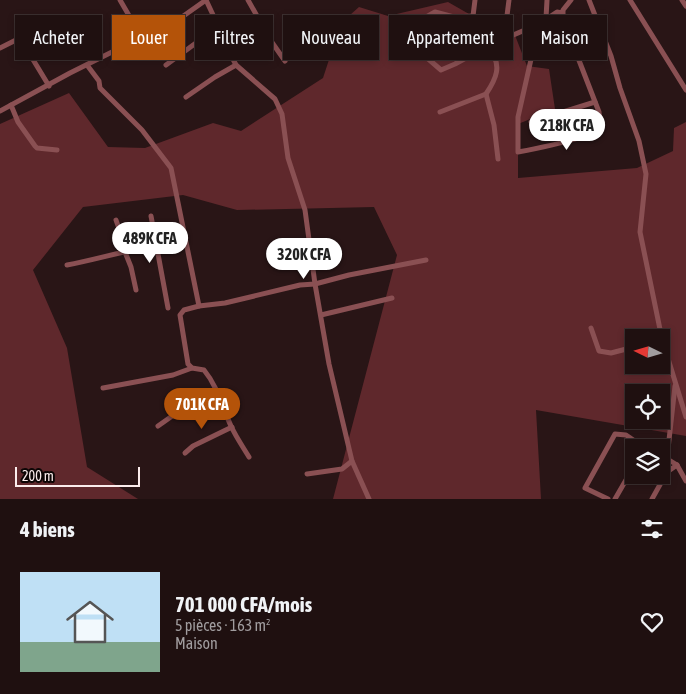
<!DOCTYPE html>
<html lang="fr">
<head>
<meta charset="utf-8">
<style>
	:root { --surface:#1f1010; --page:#2c1e1e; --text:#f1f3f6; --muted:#a19d9f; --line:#3c3030; --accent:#b45309 }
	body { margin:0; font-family:"Asap Condensed",sans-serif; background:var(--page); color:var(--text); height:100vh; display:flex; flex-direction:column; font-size:19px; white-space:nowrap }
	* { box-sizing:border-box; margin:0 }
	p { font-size:16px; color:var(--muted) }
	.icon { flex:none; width:28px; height:28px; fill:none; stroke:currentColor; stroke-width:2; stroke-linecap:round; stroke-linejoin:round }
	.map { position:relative; height:499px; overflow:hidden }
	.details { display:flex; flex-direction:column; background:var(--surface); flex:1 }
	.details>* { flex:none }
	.guide { position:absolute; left:15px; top:15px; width:656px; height:45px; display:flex; gap:10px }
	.needle { width:32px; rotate:275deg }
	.fabs { position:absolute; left:625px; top:329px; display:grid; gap:10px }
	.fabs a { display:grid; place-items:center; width:45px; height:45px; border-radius:0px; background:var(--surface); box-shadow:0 2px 8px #0003,0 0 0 1px var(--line); font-size:25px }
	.scale { position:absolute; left:15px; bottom:12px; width:125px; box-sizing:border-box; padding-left:5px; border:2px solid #fbecec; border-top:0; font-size:14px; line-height:18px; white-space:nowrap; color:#fbecec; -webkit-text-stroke:4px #0c0505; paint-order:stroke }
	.price { position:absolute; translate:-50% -42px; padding:0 11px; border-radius:18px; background:#fff; color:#222; font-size:16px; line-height:32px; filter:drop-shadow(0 1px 2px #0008) }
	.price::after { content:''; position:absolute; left:50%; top:30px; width:15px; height:11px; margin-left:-8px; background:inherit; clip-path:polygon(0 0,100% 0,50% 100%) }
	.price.active { background:var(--accent); color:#fff }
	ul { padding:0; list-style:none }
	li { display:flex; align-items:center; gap:15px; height:125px; padding:0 20px }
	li+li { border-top:1px solid var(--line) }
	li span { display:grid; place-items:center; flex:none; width:140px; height:100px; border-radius:0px; color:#555 }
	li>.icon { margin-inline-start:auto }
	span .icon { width:60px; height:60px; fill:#fffc; stroke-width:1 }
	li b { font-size:21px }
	h2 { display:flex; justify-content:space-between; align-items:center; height:60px; padding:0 20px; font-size:21px }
	.tag { padding:0 18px; border-radius:0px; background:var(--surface); box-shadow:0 2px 8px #0003,0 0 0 1px var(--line); font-size:18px; line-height:45px }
	.tag.active { background:var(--accent); color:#fff }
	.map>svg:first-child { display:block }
	.green { fill:#5f282c; fill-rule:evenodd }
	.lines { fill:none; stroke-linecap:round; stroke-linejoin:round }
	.minor { stroke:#8a5053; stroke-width:5 }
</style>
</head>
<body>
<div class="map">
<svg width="686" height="499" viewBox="0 0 686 499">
	<rect width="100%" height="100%" fill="#291516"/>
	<path class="green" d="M448,2L469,14L509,20L527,66L549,69L555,109L518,124V178L637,168L673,151L674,128L686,122V436L536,410L541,499H333L397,255L374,207L237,210L183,195L83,207L33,270L67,348L87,467L138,499H0V124L69,93L108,147L145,148L213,123L241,131L323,78L341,23L359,7L388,16ZM634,338H661V365H634ZM634,392H661V420H634Z"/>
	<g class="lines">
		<g class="minor">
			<polyline points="120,0 142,38"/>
			<polyline points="206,0 214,17 218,30 236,65 275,99 282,114 288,158 305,210 315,284 329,364 352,461 369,499"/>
			<polyline points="248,0 271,41 285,61"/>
			<polyline points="589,0 611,56 620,88 639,141 646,174 640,232 662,339 686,417"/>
			<polyline points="630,0 686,90"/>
			<polyline points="682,0 686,6"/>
			<path d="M562,13L557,12L539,24L518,117V152C534,149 592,138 601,127L599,112L563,19V10L571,0"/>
			<path d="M473,16L454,17L435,12L412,25C419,33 428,46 426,57L441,70L455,64L477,52L489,48L504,39L539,24"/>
			<polyline points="546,18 547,0"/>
			<polyline points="504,39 509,0"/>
			<polyline points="23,43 49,86"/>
			<polyline points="0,48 16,40"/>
			<polyline points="87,65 99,81 100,88 142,130 171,168 199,306"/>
			<polyline points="166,65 200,40 218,30"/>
			<polyline points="486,94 494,125 498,159"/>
			<polyline points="186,97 215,77 236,65"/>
			<polyline points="11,105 18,122 35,146 37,148 57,150"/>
			<polyline points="0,111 70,73 182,17 206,0"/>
			<path d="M440,112L486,94C496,79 503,65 489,49C486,46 480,43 476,40L473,16L475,0"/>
			<polyline points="531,122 595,102"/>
			<polyline points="151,216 168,308"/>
			<polyline points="116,220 123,240 125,252 131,267 136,290"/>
			<path d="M67,265C106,258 146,243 186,244"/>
			<polyline points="321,315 392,298"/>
			<polyline points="591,328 599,351 611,353 634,347"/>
			<polyline points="103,388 173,375 192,368"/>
			<polyline points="158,426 175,414 220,394"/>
			<polyline points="185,453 193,446 232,427"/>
			<polyline points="661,455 677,465 686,481"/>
			<path d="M249,457C243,447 236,437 231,426C222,407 218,387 204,370L192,368L188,364L180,315L184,310L199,306L225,303L300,285L315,284L349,275L426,260"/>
			<polyline points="667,458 675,386"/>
			<polyline points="307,474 342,469 352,461"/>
			<polyline points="608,499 585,488 615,434 626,435 645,448"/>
			<polyline points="615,499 634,466"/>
			<polyline points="652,499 667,472 677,465"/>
		</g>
	</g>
</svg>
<div class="fabs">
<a><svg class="needle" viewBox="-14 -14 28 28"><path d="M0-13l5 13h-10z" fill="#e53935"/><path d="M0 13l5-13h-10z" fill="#a19d9f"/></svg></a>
<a><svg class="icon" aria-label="locate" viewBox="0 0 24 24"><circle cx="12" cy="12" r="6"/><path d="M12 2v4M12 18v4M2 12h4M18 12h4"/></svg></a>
<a><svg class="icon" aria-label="layers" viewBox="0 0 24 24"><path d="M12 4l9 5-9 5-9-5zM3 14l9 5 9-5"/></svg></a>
</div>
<div class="scale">200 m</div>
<b class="price" style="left:567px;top:151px">218K CFA</b>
<b class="price" style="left:150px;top:264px">489K CFA</b>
<b class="price" style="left:304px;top:280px">320K CFA</b>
<b class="price active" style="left:202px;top:430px">701K CFA</b>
<div class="guide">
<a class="tag">Acheter</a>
<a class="tag active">Louer</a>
<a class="tag">Filtres</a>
<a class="tag">Nouveau</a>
<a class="tag">Appartement</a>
<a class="tag">Maison</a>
</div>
</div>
<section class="details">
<h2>4 biens<svg class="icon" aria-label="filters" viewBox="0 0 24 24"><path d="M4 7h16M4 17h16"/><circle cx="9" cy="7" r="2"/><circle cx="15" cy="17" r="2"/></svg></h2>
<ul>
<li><span style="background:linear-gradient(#bfe0f5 70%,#7fa58c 0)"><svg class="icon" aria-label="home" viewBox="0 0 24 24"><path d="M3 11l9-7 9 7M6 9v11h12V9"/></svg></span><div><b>701 000 CFA/mois</b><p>5 pièces · 163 m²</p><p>Maison</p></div><svg class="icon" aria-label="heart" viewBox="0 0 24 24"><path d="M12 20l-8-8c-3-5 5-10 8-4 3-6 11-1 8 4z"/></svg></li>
</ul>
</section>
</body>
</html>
